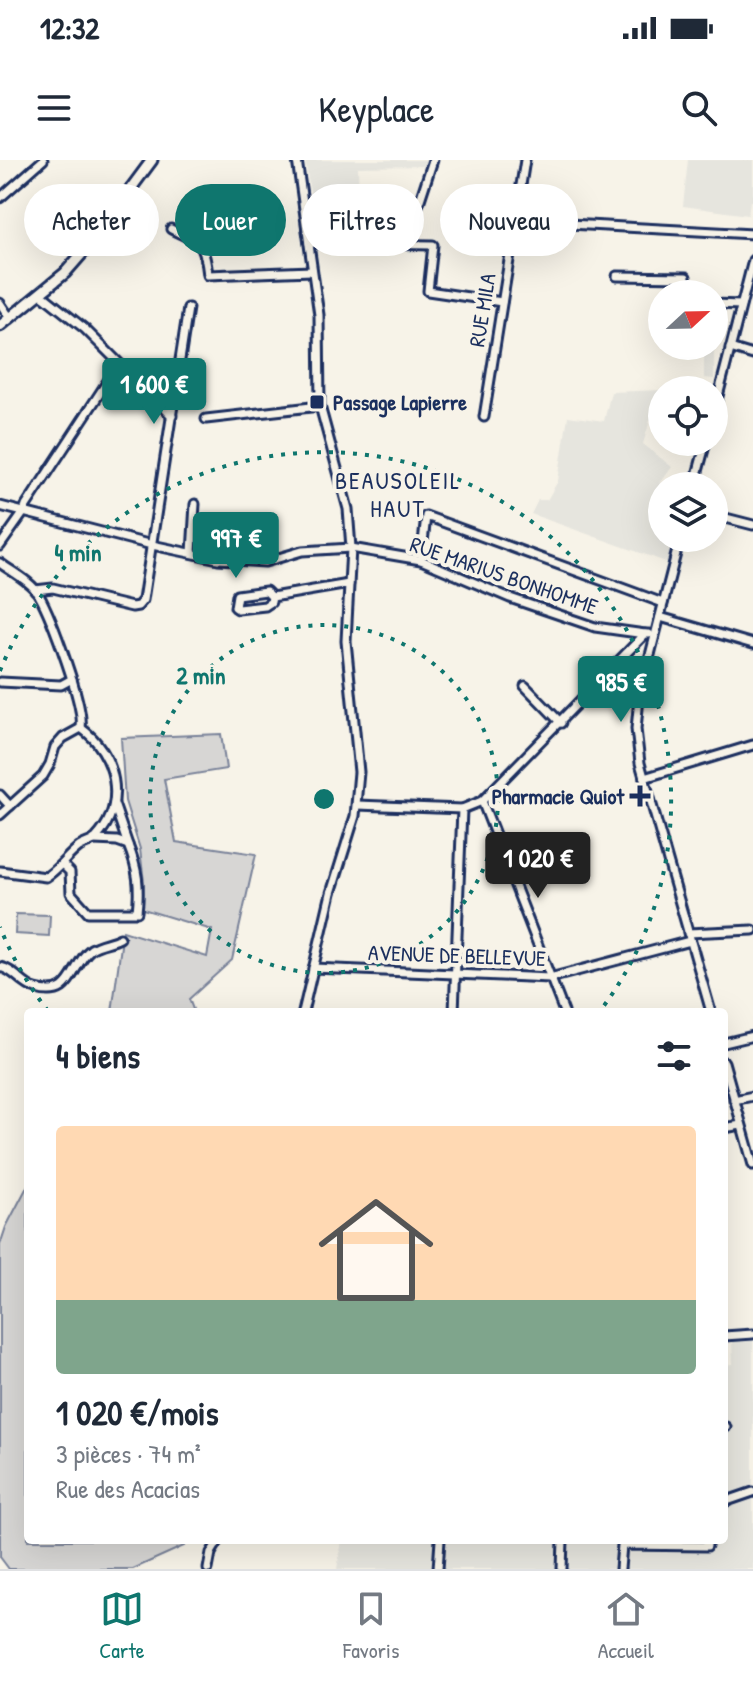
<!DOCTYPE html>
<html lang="fr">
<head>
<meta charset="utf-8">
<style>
	:root { --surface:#fff; --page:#f2f2f3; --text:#1f2937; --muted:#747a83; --line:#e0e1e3; --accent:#0f766e }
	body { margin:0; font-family:"Patrick Hand",sans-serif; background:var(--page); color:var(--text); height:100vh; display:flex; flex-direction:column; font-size:30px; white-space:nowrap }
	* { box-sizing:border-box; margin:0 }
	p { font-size:26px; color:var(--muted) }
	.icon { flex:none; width:44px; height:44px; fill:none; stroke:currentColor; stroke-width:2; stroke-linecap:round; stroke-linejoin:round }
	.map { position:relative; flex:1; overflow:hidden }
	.drawer { position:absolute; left:24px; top:848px; width:704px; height:536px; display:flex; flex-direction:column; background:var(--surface); border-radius:8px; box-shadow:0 8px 32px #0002 }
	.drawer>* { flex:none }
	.guide { position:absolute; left:24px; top:24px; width:706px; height:72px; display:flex; gap:16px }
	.needle { width:52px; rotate:68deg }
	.tools { position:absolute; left:648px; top:120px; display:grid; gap:16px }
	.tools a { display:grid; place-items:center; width:80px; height:80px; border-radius:50%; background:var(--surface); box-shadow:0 8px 32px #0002; font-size:40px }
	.price { position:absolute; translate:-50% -68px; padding:0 18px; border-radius:8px; background:var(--accent); color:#fff; font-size:26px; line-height:52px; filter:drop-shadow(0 2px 4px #0008) }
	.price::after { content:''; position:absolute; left:50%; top:48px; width:24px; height:18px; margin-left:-12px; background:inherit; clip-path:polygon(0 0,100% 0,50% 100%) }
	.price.on { background:#222; color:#fff }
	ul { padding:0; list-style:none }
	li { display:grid; align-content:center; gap:16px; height:424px; padding:0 32px }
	li span { display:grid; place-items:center; height:248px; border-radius:8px; color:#555 }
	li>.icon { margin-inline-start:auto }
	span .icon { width:144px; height:144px; fill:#fffc; stroke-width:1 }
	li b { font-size:34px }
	h2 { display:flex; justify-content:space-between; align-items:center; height:96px; padding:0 32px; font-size:34px }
	.pill { padding:0 28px; border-radius:36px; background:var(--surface); box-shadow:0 8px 32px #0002; font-size:28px; line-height:72px }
	.pill.on { background:var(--accent); color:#fff }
	.status { display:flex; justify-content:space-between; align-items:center; height:56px; padding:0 40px; background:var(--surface); direction:ltr }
	.status svg { height:22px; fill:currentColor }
	header { display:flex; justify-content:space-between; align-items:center; height:104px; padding:0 32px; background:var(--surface); font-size:36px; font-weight:600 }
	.dock { display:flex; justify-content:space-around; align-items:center; height:112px; border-top:2px solid var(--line); background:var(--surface); font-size:22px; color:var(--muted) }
	.dock a { display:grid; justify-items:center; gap:4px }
	.dock .on { color:var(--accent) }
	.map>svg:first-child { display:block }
	.built { fill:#e6e5de }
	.green { fill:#d7d6d4; stroke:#798299; stroke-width:2 }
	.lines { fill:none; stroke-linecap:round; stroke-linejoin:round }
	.minor-casing { stroke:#1b2f5e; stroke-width:13 }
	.major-casing { stroke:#1b2f5e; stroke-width:15 }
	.minor { stroke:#f7f3e8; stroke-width:7 }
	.major { stroke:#f7f3e8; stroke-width:9 }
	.ring { fill:none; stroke:#0f766e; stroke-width:4; stroke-dasharray:4 8 }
	.poi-dot { fill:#1b2f5e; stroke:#f7f3e8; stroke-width:3 }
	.labels { text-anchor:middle; stroke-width:8; stroke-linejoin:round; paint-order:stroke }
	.street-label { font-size:22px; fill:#1b2f5e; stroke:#f7f3e8 }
	.poi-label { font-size:22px; font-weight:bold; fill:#1b2f5e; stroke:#f7f3e8; text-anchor:start }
	.neighbourhood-label { font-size:24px; letter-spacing:2px; fill:#1b2f5e; stroke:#f7f3e8 }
	.centre { fill:#0f766e; stroke:#f7f3e8; stroke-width:4 }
	.ring-label { font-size:24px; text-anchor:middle; font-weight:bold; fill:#0f766e; stroke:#f7f3e8; stroke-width:8; stroke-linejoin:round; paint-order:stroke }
</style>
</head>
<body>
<div class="status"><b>12:32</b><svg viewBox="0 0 49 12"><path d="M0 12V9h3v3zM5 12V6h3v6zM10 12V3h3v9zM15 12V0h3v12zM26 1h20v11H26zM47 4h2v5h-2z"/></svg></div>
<header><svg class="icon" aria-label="menu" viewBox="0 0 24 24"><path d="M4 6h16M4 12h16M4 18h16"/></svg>Keyplace<svg class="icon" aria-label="search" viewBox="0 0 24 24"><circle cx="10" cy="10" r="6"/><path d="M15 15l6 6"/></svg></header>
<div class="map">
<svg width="753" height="1409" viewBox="0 0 753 1409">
	<rect width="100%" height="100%" fill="#f7f3e8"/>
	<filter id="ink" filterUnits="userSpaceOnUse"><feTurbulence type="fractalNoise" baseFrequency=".0125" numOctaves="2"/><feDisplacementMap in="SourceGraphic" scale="16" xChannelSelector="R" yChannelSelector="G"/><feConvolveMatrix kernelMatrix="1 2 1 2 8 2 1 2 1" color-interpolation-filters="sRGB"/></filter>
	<g filter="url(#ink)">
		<g class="built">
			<polygon points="305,0 430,0 428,6 358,7 359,39 311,39"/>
			<polygon points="688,0 753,0 753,41 750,41 748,55 683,46"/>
			<polygon points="714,185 714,219 704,218 704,196 683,195 684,186"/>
			<polygon points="662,230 662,261 650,260 643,284 672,307 659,325 662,327 662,378 675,378 669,403 531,354 538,340 547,340 558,321 568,256 604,261 611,232"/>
			<polygon points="753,1178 753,1409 337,1409 342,1380 724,1380 724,1205 733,1204 732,1180"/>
		</g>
		<g class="green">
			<polygon points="221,574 226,609 164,619 176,682 256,694 232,800 189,839 194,852 112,852 123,771 207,797 212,770 143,749 144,722 140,689 125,641 121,578"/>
			<polygon points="16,754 50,755 49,776 15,774"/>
			<polygon points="28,1025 28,1380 182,1380 184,1386 133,1409 9,1409 0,1397 0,1085 6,1067"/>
		</g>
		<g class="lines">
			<g class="minor-casing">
				<g id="minor">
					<polyline points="297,0 319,155 320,246 348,349 351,388 346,481 359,612 355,656 331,733 303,852"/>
					<polyline points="0,38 43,0"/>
					<polyline points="514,61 753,74"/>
					<path d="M171,69C200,84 204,80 208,115L312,111"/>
					<polyline points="309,83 433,85 428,131 502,142"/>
					<polyline points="406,83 433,0"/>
					<polyline points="617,116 686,117 689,134"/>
					<polyline points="41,134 85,169 172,256"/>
					<polyline points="0,143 10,158"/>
					<polyline points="714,144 741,145"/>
					<polyline points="730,188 753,195"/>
					<polyline points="714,252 753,100"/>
					<polyline points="484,257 525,0"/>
					<polyline points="206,259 320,246"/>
					<polyline points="694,326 706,282"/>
					<polyline points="0,346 152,385 218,399 265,402 302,391 351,388 421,400 510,438 595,467 645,474"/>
					<polyline points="714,355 753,365"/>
					<polyline points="680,378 639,538 636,569 640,603 711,852"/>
					<polyline points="0,386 24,352 26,346 119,204"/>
					<polyline points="192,393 195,344"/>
					<polyline points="421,400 426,356 663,443"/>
					<path d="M0,403C12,412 32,422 39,435C51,456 85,546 81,568"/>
					<polyline points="35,430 53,428 132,447 138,446 143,440 188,148"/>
					<polyline points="272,437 271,442 265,446 238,449 235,447 237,435 266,431 272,437 349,424"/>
					<polyline points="660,457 753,484"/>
					<polyline points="0,522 61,525 72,519"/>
					<polyline points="525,526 561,563"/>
					<polyline points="644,618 753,585"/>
					<polyline points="0,635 10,646"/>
					<polyline points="482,641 564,852"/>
					<polyline points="114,644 128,685"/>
					<polyline points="357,645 462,649 482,641 645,474 649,474"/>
					<polyline points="0,655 43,616 50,604 55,587 63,578 81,568"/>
					<path d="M62,704L70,712L71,733L88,752H137C140,726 138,710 128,685L117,681L94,680"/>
					<path d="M0,711L46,717C59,709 67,696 79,687C85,683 91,683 96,678C128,644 116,593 81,568"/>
					<polyline points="688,773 753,770"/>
					<path d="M0,807C16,810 21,825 36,829C74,840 70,805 91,789C100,783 111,783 120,778"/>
					<polyline points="313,808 550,818 690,781"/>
					<polyline points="454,852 462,649"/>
					<polyline points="724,883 753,876"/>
					<polyline points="724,902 753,1005"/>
					<polyline points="734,940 753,936"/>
					<polyline points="724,968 741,965"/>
					<polyline points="724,1176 753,1174"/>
					<polyline points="724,1267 726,1267"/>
					<polyline points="724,1342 753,1332"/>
					<polyline points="208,1409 211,1393 219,1380"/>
					<polyline points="438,1409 440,1380"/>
					<polyline points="562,1409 563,1380"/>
					<polyline points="620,1409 622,1385 707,1386 707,1380"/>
				</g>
			</g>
			<g class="major-casing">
				<polyline id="major" points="0,166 65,113 86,89 152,0"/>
			</g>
			<use href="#minor" class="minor"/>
			<use href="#major" class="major"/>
		</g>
	</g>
	<g class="ring">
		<circle cx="324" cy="639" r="174"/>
		<path d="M48 851A348 348 0 0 1 0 767M0 511A348 348 0 1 1 600 851"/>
	</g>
	<g class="poi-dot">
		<rect x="309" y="234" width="16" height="16" rx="4"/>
		<path d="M636 624h8v8h8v8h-8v8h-8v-8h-8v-8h8z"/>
	</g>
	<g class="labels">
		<g class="street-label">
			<text transform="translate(482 150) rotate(-81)" y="8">RUE MILA</text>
			<text transform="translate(504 415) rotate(19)" y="8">RUE MARIUS BONHOMME</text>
			<text transform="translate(457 795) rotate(2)" y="8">AVENUE DE BELLEVUE</text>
		</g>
		<g class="poi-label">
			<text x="333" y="250">Passage Lapierre</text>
			<text x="624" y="644" text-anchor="end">Pharmacie Quiot</text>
		</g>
		<g class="neighbourhood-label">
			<text x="398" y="329">BEAUSOLEIL<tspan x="398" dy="28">HAUT</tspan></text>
		</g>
	</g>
	<circle cx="324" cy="639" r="12" class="centre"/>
	<g class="ring-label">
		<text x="78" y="401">4 min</text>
		<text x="201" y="524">2 min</text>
	</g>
</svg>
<div class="tools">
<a><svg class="needle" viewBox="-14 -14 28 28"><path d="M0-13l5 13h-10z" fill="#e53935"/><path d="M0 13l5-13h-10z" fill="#747a83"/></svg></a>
<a><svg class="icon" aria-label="locate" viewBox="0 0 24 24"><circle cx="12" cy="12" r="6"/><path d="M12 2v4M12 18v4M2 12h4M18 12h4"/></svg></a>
<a><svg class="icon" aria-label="layers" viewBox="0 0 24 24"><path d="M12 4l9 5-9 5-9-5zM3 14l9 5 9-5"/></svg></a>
</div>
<b class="price" style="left:154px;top:266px">1 600 €</b>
<b class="price" style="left:236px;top:420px">997 €</b>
<b class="price" style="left:621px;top:564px">985 €</b>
<b class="price on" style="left:538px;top:740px">1 020 €</b>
<div class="guide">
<a class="pill">Acheter</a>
<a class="pill on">Louer</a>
<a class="pill">Filtres</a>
<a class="pill">Nouveau</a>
</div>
<section class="drawer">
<h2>4 biens<svg class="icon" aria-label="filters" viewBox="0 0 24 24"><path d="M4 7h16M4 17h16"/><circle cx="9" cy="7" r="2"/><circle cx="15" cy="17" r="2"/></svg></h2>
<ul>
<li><span style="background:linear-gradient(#ffd9b3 70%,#7fa58c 0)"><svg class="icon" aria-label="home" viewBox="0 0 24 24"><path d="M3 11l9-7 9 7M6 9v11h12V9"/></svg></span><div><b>1 020 €/mois</b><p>3 pièces · 74 m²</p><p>Rue des Acacias</p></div></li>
</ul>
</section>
</div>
<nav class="dock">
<a class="on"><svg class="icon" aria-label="map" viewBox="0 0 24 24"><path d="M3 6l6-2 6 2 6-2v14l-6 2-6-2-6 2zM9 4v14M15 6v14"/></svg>Carte</a>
<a><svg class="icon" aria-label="saved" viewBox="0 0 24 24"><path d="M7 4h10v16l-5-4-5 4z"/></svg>Favoris</a>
<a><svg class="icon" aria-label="home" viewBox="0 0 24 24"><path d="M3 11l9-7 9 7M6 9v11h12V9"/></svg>Accueil</a>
</nav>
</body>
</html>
